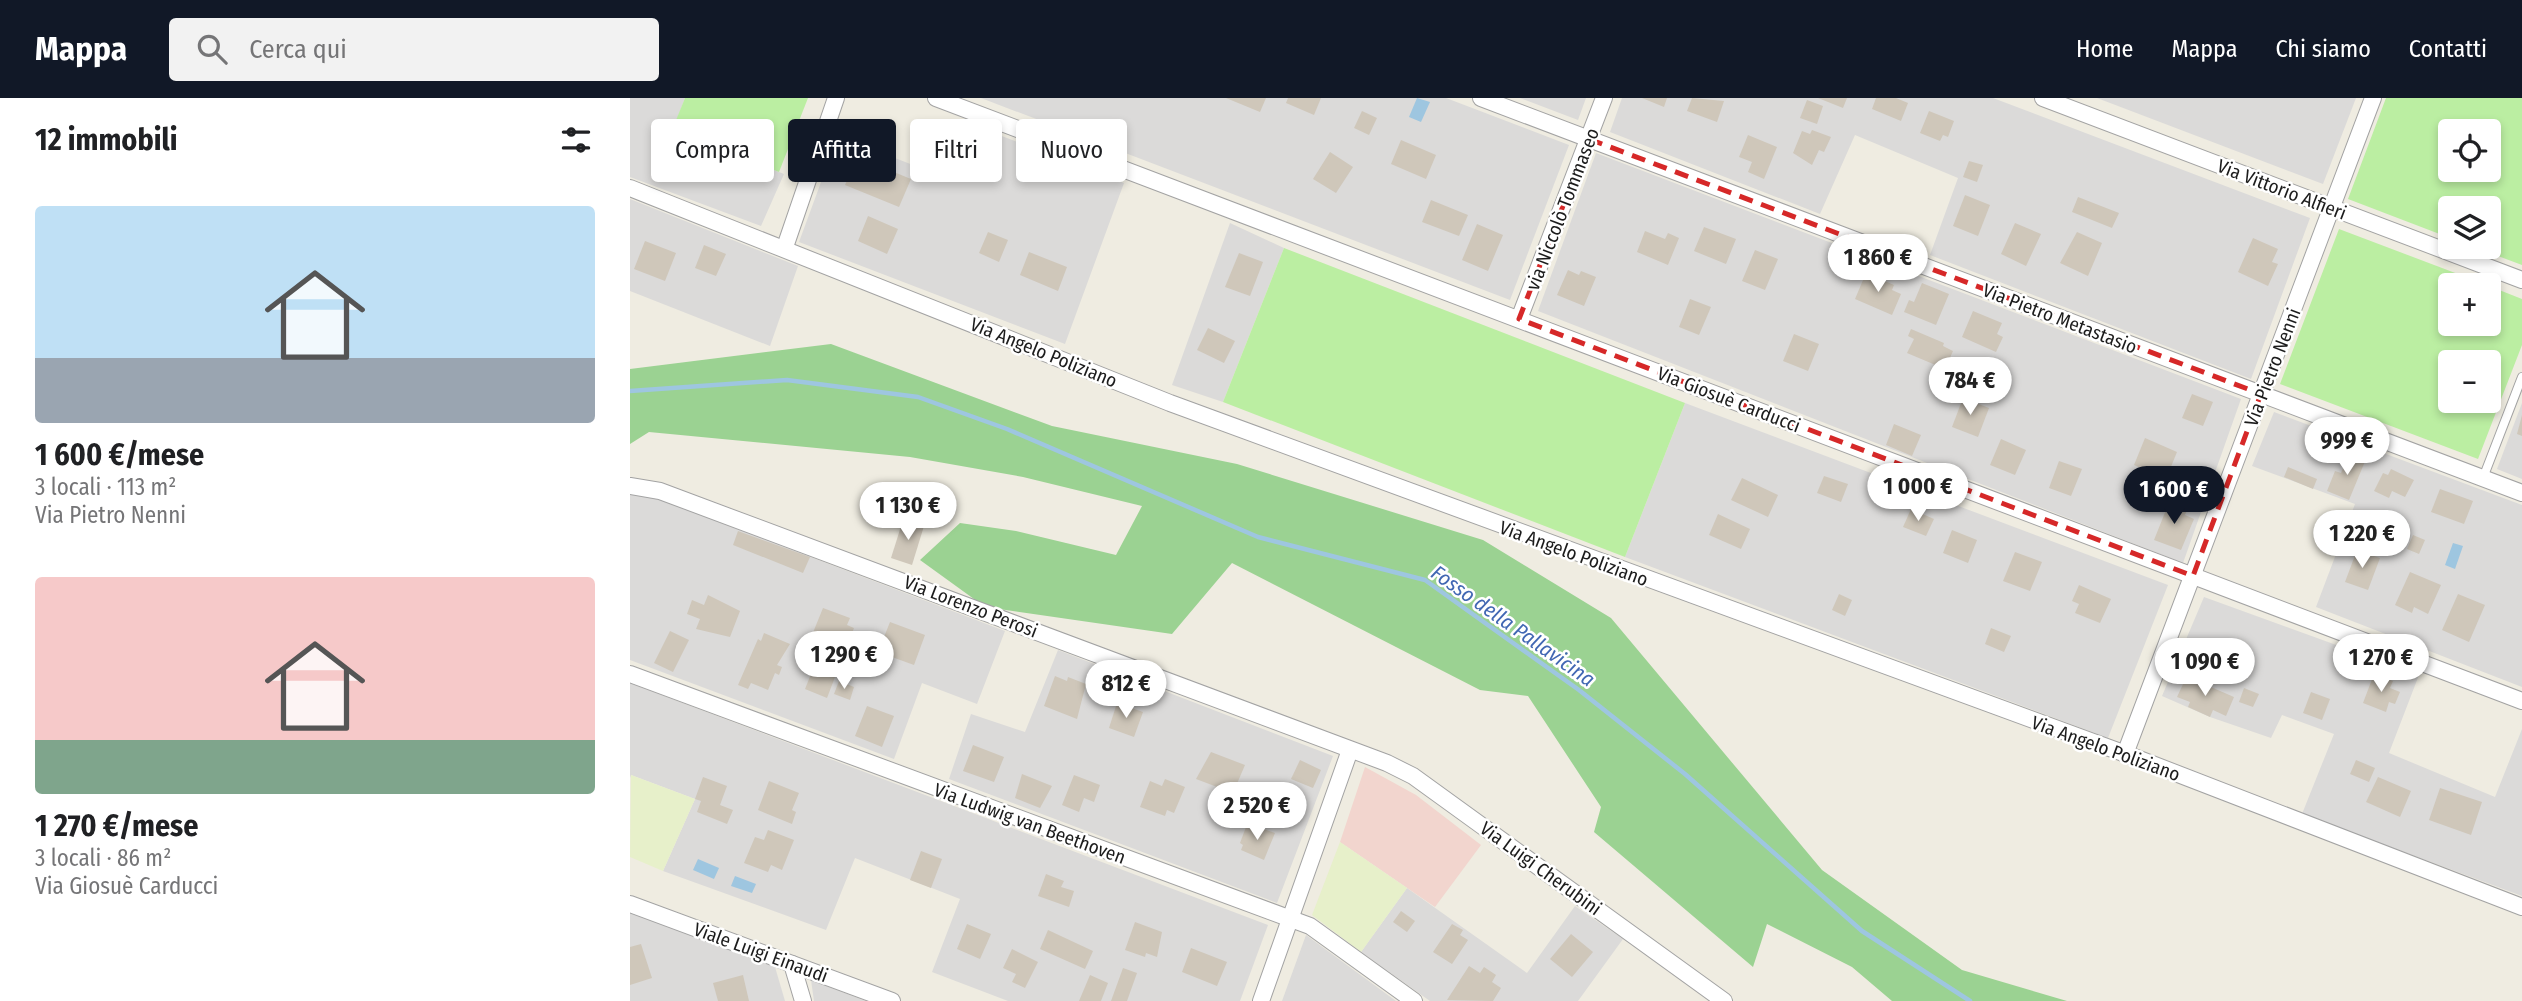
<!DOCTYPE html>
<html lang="it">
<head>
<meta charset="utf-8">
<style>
	:root { --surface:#fff; --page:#f2f2f2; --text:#202124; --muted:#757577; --accent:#111827 }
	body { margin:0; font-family:"Fira Sans Condensed",sans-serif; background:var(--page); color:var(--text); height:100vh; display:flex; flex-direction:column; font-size:26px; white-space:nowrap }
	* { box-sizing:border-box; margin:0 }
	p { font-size:23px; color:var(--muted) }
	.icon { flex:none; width:38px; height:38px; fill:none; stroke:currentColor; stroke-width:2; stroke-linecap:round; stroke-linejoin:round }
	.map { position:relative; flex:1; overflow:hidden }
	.details { display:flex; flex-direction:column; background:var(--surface); width:630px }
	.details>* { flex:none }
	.banner { position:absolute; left:21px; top:21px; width:665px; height:63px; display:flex; gap:14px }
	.buttons { position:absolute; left:1808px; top:21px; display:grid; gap:14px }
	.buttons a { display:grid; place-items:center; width:63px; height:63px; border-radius:7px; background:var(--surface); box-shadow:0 4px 10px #0003; font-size:35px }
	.price { position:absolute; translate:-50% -60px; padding:0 16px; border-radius:24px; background:#fff; color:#222; font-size:23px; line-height:46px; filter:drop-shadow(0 2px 4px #0008) }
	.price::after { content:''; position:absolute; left:50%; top:42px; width:21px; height:16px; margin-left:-10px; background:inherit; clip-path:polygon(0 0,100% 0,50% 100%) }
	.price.active { background:var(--accent); color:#fff }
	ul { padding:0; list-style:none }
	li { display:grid; align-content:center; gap:14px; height:371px; padding:0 35px }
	li span { display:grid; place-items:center; height:217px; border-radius:7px; color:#555 }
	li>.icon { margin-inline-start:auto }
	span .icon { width:126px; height:126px; fill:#fffc; stroke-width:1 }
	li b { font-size:30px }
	h2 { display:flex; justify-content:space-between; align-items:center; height:84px; padding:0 35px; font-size:30px }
	.chip { padding:0 24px; border-radius:7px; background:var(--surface); box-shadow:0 4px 10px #0003; font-size:24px; line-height:63px }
	.chip.active { background:var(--accent); color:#fff }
	header { display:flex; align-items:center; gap:42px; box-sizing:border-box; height:98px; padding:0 35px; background:var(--accent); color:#fff }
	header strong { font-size:33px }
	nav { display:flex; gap:38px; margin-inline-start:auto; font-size:24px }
	.search { width:490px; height:63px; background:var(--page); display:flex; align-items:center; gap:18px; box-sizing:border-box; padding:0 24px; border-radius:7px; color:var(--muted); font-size:26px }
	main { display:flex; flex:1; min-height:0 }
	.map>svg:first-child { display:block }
	.residential { fill:#dbdad9 }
	.commercial { fill:#f2d5ce }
	.farmland { fill:#e7f0ca }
	.grass { fill:#bbeea2; fill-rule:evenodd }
	.forest { fill:#9bd292 }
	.water { fill:#9ec6e0 }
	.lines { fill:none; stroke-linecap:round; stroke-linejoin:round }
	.stream { stroke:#9ec6e0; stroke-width:4.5 }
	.building { fill:#cfc7ba }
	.lane-casing { stroke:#a3a3a3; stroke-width:10 }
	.street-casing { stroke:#a3a3a3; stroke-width:18 }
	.lane { stroke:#fff; stroke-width:8 }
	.street { stroke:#fff; stroke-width:16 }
	.marked { fill:none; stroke:#d62828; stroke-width:5; stroke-dasharray:14 9; stroke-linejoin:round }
	.labels { text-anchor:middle; stroke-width:5; stroke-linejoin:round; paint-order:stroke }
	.street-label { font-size:19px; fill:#1c1c1c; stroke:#fff }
	.water-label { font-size:21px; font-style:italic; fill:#4268b3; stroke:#fff }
</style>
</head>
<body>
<header>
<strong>Mappa</strong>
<div class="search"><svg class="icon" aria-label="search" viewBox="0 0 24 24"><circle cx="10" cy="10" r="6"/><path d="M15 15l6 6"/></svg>Cerca qui</div>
<nav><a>Home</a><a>Mappa</a><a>Chi siamo</a><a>Contatti</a></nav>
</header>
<main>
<section class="details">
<h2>12 immobili<svg class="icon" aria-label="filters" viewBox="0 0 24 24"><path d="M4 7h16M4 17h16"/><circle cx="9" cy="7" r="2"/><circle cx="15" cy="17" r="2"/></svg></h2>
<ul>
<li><span style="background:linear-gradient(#bfe0f5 70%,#9aa5b1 0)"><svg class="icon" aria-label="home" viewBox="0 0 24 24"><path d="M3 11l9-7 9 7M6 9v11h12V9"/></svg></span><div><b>1 600 €/mese</b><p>3 locali · 113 m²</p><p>Via Pietro Nenni</p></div></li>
<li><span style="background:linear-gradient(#f6c9c9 75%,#7fa58c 0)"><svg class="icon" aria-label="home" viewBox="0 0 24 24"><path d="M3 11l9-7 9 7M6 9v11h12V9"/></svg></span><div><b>1 270 €/mese</b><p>3 locali · 86 m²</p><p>Via Giosuè Carducci</p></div></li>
</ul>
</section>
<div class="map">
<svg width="1892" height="903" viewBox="0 0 1892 903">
	<rect width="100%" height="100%" fill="#efece1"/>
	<g class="residential">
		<polygon points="0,0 55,0 43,32 154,76 131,128 0,79"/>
		<polygon points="351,0 816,0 939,47 880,202"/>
		<polygon points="890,0 956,0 948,22"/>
		<polygon points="992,0 1363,0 1680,120 1621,281 1300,157 1328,80 1225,37 1190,116 980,34"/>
		<polygon points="1467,0 1726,0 1693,86"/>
		<polygon points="335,24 494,85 435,246 169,144 208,38 314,79"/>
		<polygon points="966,55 1611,301 1553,465 908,213"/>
		<polygon points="0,101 168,168 140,248 0,193"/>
		<polygon points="600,125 654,150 593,304 542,287"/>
		<polygon points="1055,305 1538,487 1478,640 995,459"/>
		<polygon points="1892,305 1892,381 1867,371"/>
		<polygon points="1644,314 1892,407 1892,589 1686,509 1725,406 1622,368"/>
		<polygon points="5,392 375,533 347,606 292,585 264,661 0,562 0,396"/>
		<polygon points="1574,499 1789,577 1759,655 1865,699 1892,631 1892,798 1672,716 1704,636 1652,617 1641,640 1580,619 1532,598"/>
		<polygon points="428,552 703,658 647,805 319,681 341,616 395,634"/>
		<polygon points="0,585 638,827 610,903 378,903 302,874 330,801 225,760 196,832 33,773 65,701 1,677 0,680"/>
		<polygon points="777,790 897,875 945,808 993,841 948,903 800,903 731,854"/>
		<polygon points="0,814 145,869 155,903 0,903"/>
		<polygon points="676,837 766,903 652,903"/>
		<polygon points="181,882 236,903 184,903"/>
	</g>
	<polygon class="commercial" points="735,669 786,697 851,747 805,809 710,744"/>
	<g class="farmland">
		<polygon points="1,677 65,701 33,773 0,759"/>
		<polygon points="710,744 777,790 731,854 682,817"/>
	</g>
	<g class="grass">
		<polygon points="55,0 178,0 149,74 42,32"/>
		<path d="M1756,0H1892V167L1844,149H1858V110H1820V140L1718,101ZM1858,33V72H1820V33Z"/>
		<path d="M1709,131L1857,187H1820V226H1858L1859,188L1892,201V247L1848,361L1650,286ZM1820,264H1858V303H1820Z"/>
		<polygon points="654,150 1055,305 995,459 593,304"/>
	</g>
	<polygon class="forest" points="201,246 422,328 607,366 853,442 981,520 1192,772 1332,872 1437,903 1262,903 1222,869 1137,826 1123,869 964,734 971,709 898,598 850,592 602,465 542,536 355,509 290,462 330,425 386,433 486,457 512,408 393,379 280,359 19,334 0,346 0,271"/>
	<g class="water">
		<polygon points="787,0 800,4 791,24 779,19"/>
		<polygon points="1823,445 1833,448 1825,471 1815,467"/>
		<polygon points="68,761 89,770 84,781 63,772"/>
		<polygon points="105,778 126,786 122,795 101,788"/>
	</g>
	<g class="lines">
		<polyline class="stream" points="0,293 157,282 288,299 377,331 628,439 795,482 949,592 1055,676 1232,833 1340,903"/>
	</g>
	<g class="building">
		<polygon points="596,0 636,0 630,14"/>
		<polygon points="658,0 691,0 684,17 656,5"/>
		<polygon points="1012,0 1037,0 1034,9"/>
		<polygon points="1062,0 1094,3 1087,24 1057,13"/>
		<polygon points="1188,0 1217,0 1213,10"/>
		<polygon points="1246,0 1266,0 1278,5 1271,23 1242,11"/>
		<polygon points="1177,2 1193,8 1187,26 1170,20"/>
		<polygon points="732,13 747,20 739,37 724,30"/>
		<polygon points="1299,13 1324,23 1318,39 1313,37 1310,43 1290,35"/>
		<polygon points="1182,32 1201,39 1194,54 1189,52 1182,67 1163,55 1172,33 1180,36"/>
		<polygon points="1118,37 1147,49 1134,81 1118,74 1122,64 1109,59"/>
		<polygon points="771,42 806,57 796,81 761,66"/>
		<polygon points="330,46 353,55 342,84 319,75"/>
		<polygon points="700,54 723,69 706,95 683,81"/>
		<polygon points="58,58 78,66 70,84 51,77"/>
		<polygon points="227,59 281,81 269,109 215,87"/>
		<polygon points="1339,63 1353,67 1347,84 1333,79"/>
		<polygon points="1335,97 1360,107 1348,138 1323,128"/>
		<polygon points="1448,99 1489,115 1482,130 1442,114"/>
		<polygon points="801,102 838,117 829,138 792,124"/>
		<polygon points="238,118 268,131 257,156 228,143"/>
		<polygon points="1385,125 1411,136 1396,168 1371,156"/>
		<polygon points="847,126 873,137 858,173 832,162"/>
		<polygon points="1074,129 1106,141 1096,166 1064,153"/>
		<polygon points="1015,133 1035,141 1038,135 1049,140 1038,167 1007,154"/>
		<polygon points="358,134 378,142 369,164 349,155"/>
		<polygon points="1447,134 1472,145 1458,178 1430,165"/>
		<polygon points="1623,140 1648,151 1642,164 1648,166 1638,188 1608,174"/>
		<polygon points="15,143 46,155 35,183 4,171"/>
		<polygon points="74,147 96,156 86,178 65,170"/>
		<polygon points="1125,152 1148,161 1135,192 1112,183"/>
		<polygon points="399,154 437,169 428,193 390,177"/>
		<polygon points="609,155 633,164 620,198 595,189"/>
		<polygon points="938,172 949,177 951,173 966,179 954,208 927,197"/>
		<polygon points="1236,175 1264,187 1262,192 1271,196 1262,217 1225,201"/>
		<polygon points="1292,185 1319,196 1306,227 1274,214 1279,202 1284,204"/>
		<polygon points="1060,201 1081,209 1069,237 1049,229"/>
		<polygon points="1343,213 1372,225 1367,236 1373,239 1366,254 1332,239"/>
		<polygon points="578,230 605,243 594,265 567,252"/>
		<polygon points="1281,231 1314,245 1313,248 1323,253 1315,271 1277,255 1284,241 1278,238"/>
		<polygon points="1164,236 1189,246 1178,273 1153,263"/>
		<polygon points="1332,269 1361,280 1356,294 1327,284"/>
		<polygon points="1562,296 1583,304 1573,328 1552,320"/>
		<polygon points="1333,300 1359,310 1348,339 1322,329"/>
		<polygon points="1892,317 1892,338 1887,336"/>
		<polygon points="1264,326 1291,337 1282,358 1256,347"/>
		<polygon points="1515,340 1547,354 1536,381 1504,367"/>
		<polygon points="1371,341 1396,352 1385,377 1360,367"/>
		<polygon points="1720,354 1736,361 1719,402 1697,393 1705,373 1711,375"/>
		<polygon points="1429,363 1452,371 1441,398 1419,390"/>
		<polygon points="1658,369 1687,381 1683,391 1654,379"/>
		<polygon points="1761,371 1784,382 1775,399 1762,393 1759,400 1744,393 1753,375 1758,377"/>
		<polygon points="1194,378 1218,386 1211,404 1187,395"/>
		<polygon points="1112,380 1148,397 1138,419 1101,402"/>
		<polygon points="1810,391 1843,403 1834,426 1801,414"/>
		<polygon points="1540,402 1558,409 1555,417 1564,421 1551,452 1524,442"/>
		<polygon points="1281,411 1304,421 1296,438 1273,429"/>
		<polygon points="1088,416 1120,431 1111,451 1079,437"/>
		<polygon points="1723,418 1739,425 1732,441 1716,434"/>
		<polygon points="273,422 294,428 282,467 261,460"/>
		<polygon points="1322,432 1347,442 1338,465 1313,455"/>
		<polygon points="108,433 180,459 173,475 103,447"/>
		<polygon points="1783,437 1795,442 1789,456 1777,451"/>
		<polygon points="1727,452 1750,460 1738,492 1715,484"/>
		<polygon points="1385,454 1412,464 1400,493 1373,483"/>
		<polygon points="1780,474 1811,487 1798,516 1784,509 1782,515 1765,507"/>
		<polygon points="1449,487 1481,501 1470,525 1445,515 1449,506 1442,503"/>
		<polygon points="1209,496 1222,502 1215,518 1202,512"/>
		<polygon points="1828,496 1855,507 1839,544 1812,532"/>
		<polygon points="78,497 110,513 100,539 66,531 70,521 57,516 62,502 74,507"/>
		<polygon points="193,510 220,520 217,527 224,530 216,551 182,537"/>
		<polygon points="260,524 295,537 284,567 248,554"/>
		<polygon points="1361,530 1381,538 1374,554 1355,546"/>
		<polygon points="40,533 59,542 43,574 24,565"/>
		<polygon points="134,535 160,546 147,567 152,569 149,577 145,575 138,592 121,585 118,591 108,587 128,541 131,543"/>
		<polygon points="185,566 202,572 200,578 205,579 197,600 175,591"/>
		<polygon points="1744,576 1763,583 1760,590 1770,594 1765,606 1759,604 1756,614 1733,605"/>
		<polygon points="425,578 437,583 438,579 456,586 447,621 414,608"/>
		<polygon points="1560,580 1604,599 1596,618 1583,612 1580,619 1558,609 1560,604 1547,599 1554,584"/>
		<polygon points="209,583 224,589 220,602 204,596"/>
		<polygon points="1614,590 1629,596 1623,609 1609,604"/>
		<polygon points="1681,594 1700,601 1692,622 1673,615"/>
		<polygon points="487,605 513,614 504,639 479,630"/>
		<polygon points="237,608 264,618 252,649 225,638"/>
		<polygon points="343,647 374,659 364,684 333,673"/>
		<polygon points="581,654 615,667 603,695 566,681"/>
		<polygon points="670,662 691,672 683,690 661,681"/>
		<polygon points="1726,662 1745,670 1739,684 1720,676"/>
		<polygon points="392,676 422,688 410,710 385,700"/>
		<polygon points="444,677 470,687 464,704 454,700 449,714 432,707"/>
		<polygon points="73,679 97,688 90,707 103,712 97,726 67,714 71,703 65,701"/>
		<polygon points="1748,679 1781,693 1770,719 1736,704"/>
		<polygon points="535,681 555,689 544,715 537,712 535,718 510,709 520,683 532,688"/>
		<polygon points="139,683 169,695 162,712 166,714 162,726 128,712"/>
		<polygon points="1810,690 1852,704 1841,737 1799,722"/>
		<polygon points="625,728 645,735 634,762 611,752 613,747 610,745 616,729 623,732"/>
		<polygon points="138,732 164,742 152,772 141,767 138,774 114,765 125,739 134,742"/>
		<polygon points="291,753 312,761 301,790 280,782"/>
		<polygon points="416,776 434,783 431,789 444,793 439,809 408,798"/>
		<polygon points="771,813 785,823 777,834 763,824"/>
		<polygon points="505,824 532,834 527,859 516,855 515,859 495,852"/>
		<polygon points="337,826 361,836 350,861 327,851"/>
		<polygon points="822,826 833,832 830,837 838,842 822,866 803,854"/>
		<polygon points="418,832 463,853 455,871 410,851"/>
		<polygon points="941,836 963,854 942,879 920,861"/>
		<polygon points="11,846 22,880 0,887 0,849"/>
		<polygon points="561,850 597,864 587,888 552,874"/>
		<polygon points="382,851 408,864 395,890 382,884 386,876 373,870"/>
		<polygon points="839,868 850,875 854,869 866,877 862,884 871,890 863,903 817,902"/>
		<polygon points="493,870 507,875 497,903 481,903"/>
		<polygon points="113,877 119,903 88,903 83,885"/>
		<polygon points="460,877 478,885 471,903 449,903"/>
	</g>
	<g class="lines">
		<g class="lane-casing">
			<polyline id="lane" points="1853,380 1892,279"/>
		</g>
		<g class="street-casing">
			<g id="street">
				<polyline points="306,0 1892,603"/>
				<polyline points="851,0 1892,395"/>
				<polyline points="1413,0 1892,182"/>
				<polyline points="0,90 540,305 1504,659 1892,809"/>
				<polyline points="155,149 206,0"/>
				<polyline points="889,221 974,0"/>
				<polyline points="0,388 30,393 757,665 783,678 1094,903"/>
				<polyline points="0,576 680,828 784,903"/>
				<polyline points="1495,656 1743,0"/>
				<polyline points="0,806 262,903"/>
				<polyline points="162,866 173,903"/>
				<polyline points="631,903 720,652"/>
			</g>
		</g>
		<use href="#lane" class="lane"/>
		<use href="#street" class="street"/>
	</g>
	<path class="marked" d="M959,41L1631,296L1563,478L889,221Z"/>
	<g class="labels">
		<g class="street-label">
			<text transform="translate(1652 91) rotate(21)" y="7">Via Vittorio Alfieri</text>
			<text transform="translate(932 111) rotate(-69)" y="7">via Niccolò Tommaseo</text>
			<text transform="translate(1430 220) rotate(21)" y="7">Via Pietro Metastasio</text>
			<text transform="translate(414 254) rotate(22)" y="7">Via Angelo Poliziano</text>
			<text transform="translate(1642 269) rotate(-69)" y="7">Via Pietro Nenni</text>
			<text transform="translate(1099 301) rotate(21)" y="7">Via Giosuè Carducci</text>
			<text transform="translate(944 455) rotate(20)" y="7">Via Angelo Poliziano</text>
			<text transform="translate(341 508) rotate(21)" y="7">Via Lorenzo Perosi</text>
			<text transform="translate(1476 650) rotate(20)" y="7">Via Angelo Poliziano</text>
			<text transform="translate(400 725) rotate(20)" y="7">Via Ludwig van Beethoven</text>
			<text transform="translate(911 770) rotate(36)" y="7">Via Luigi Cherubini</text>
			<text transform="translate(131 854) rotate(20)" y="7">Viale Luigi Einaudi</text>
		</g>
		<g class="water-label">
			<text transform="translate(883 528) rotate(35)" y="7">Fosso della Pallavicina</text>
		</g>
	</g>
</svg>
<div class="buttons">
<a><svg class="icon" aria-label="locate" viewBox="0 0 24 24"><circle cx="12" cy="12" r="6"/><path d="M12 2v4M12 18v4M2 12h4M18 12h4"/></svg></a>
<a><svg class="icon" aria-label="layers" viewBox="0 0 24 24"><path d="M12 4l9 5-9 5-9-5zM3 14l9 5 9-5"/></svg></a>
<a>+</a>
<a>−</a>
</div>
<b class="price" style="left:1248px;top:196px">1 860 €</b>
<b class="price" style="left:1340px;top:319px">784 €</b>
<b class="price" style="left:1717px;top:379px">999 €</b>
<b class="price" style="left:1288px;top:425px">1 000 €</b>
<b class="price active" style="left:1544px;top:428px">1 600 €</b>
<b class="price" style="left:278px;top:444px">1 130 €</b>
<b class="price" style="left:1732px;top:472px">1 220 €</b>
<b class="price" style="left:214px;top:593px">1 290 €</b>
<b class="price" style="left:1751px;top:596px">1 270 €</b>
<b class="price" style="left:1575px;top:600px">1 090 €</b>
<b class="price" style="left:496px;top:622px">812 €</b>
<b class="price" style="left:627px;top:744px">2 520 €</b>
<div class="banner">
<a class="chip">Compra</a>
<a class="chip active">Affitta</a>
<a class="chip">Filtri</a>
<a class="chip">Nuovo</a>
</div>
</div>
</main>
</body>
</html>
